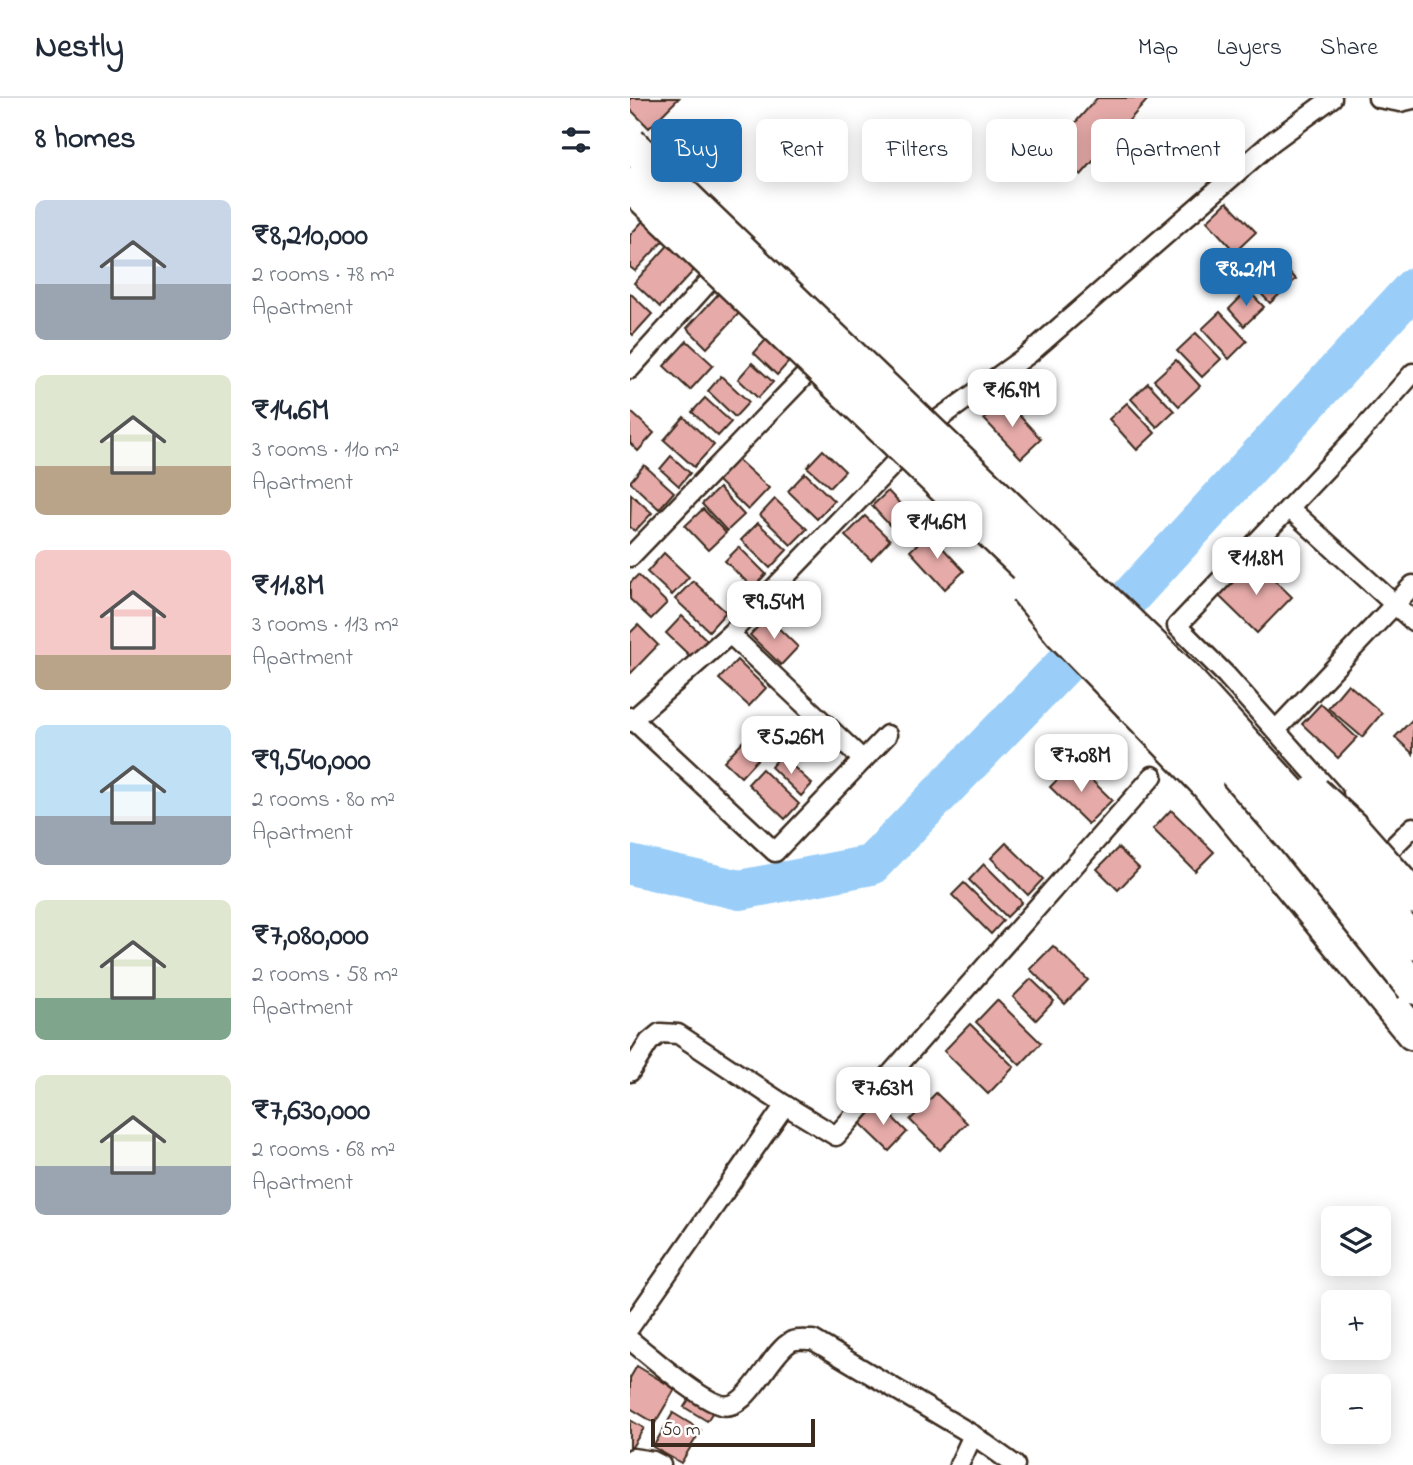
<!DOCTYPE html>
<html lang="en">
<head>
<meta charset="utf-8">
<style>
	:root { --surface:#fff; --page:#f2f2f3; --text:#1f2937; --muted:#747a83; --line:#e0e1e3; --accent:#1f6fb2 }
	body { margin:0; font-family:"Indie Flower",sans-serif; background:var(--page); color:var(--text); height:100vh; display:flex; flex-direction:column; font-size:26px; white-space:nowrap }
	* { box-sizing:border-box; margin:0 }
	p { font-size:23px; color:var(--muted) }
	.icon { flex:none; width:38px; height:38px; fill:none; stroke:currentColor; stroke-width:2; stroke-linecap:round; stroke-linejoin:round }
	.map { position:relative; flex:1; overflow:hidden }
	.drawer { display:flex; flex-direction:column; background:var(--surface); width:630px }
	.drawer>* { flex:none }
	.banner { position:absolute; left:21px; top:21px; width:656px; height:63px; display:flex; gap:14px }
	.fabs { position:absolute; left:691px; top:1108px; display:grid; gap:14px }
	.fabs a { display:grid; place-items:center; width:70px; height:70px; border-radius:10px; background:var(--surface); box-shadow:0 4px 18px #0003; font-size:35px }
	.scale { position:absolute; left:21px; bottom:18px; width:164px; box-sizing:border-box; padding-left:7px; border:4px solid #3b2a1e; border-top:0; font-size:19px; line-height:24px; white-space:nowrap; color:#3b2a1e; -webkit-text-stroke:5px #fff; paint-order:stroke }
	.price { position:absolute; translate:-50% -60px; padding:0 16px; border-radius:14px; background:#fff; color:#222; font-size:23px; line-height:46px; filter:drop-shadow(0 2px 4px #0008) }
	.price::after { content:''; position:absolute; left:50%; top:42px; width:21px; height:16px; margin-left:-10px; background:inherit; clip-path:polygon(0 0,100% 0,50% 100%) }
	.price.current { background:var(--accent); color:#fff }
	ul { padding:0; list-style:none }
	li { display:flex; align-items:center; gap:21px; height:175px; padding:0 35px }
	li span { display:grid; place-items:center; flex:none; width:196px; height:140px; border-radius:10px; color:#555 }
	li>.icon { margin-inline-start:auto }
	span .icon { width:84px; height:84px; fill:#fffc; stroke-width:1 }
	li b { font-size:30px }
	h2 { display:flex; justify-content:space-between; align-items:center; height:84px; padding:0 35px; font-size:30px }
	.chip { padding:0 24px; border-radius:10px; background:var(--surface); box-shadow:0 4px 18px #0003; font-size:24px; line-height:63px }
	.chip.current { background:var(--accent); color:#fff }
	header { display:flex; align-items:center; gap:42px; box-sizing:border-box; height:98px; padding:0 35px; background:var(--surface); border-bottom:2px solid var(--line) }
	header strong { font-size:33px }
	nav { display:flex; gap:38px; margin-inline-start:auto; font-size:24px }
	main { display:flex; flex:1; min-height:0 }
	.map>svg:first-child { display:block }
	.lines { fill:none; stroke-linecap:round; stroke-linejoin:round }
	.river { stroke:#9acef8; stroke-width:40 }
	.building { fill:#e6aba9; stroke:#3b2a1e; stroke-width:2 }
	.street-casing { stroke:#3b2a1e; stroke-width:23 }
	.highway-casing { stroke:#3b2a1e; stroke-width:38 }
	.street { stroke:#fff; stroke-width:18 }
	.highway { stroke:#fff; stroke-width:33 }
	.highway-bridge-casing { stroke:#3b2a1e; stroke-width:38; stroke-linecap:butt }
	.highway-bridge { stroke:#fff; stroke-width:33 }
</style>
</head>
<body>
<header>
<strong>Nestly</strong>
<nav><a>Map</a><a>Layers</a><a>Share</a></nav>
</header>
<main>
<section class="drawer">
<h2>8 homes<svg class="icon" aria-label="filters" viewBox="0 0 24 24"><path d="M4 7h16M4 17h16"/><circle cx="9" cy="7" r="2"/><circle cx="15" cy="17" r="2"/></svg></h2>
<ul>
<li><span style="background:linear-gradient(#c9d6e8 60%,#9aa5b1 0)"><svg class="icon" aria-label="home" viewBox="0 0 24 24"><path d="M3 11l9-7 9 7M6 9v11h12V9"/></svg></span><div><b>₹8,210,000</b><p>2 rooms · 78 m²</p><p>Apartment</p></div></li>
<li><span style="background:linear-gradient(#dfe7d0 65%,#b9a48a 0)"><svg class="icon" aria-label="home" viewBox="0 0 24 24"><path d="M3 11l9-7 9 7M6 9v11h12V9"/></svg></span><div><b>₹14.6M</b><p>3 rooms · 110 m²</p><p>Apartment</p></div></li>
<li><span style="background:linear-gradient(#f6c9c9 75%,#b9a48a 0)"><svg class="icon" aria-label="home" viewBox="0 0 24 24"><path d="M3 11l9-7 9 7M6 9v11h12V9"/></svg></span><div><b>₹11.8M</b><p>3 rooms · 113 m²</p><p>Apartment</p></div></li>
<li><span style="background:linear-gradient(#bfe0f5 65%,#9aa5b1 0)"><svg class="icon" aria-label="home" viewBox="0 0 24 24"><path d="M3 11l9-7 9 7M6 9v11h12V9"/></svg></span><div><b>₹9,540,000</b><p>2 rooms · 80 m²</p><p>Apartment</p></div></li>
<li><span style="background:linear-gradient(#dfe7d0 70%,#7fa58c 0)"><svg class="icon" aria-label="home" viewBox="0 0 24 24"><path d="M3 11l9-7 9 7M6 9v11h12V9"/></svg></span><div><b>₹7,080,000</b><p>2 rooms · 58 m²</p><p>Apartment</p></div></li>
<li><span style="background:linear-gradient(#dfe7d0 65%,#9aa5b1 0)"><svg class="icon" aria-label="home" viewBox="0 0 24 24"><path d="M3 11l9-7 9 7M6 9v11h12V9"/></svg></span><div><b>₹7,630,000</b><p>2 rooms · 68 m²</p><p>Apartment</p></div></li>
</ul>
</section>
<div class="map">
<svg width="783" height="1367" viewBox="0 0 783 1367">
	<rect width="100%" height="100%" fill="#fff"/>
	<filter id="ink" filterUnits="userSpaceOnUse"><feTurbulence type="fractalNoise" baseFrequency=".0143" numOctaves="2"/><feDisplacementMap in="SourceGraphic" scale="14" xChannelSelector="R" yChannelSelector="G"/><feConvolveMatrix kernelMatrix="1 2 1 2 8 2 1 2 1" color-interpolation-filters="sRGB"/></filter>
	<g filter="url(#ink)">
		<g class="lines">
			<g class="river">
				<polyline points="498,501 783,190"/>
				<polyline points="0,767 110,792 241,767 439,562"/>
			</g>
		</g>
		<g class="building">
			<polygon points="0,0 49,0 19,30 0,11"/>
			<polygon points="467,0 519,0 451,77 422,51"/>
			<polygon points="597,104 626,134 605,154 577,123"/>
			<polygon points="13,123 34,142 5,173 0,169 0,137"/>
			<polygon points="41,144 67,169 30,209 4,185"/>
			<polygon points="647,161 666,181 640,205 621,185"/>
			<polygon points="618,192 634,209 614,228 599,211"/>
			<polygon points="91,193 112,212 77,250 57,230"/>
			<polygon points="0,195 22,216 3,237 0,234"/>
			<polygon points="590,214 617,243 599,261 572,231"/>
			<polygon points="142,235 165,257 147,277 124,255"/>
			<polygon points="566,235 591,261 572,279 547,253"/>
			<polygon points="57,243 83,267 60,292 34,268"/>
			<polygon points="546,262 570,288 549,308 524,282"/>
			<polygon points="122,265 143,284 128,300 108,281"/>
			<polygon points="91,278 119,304 105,319 78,293"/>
			<polygon points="518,285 544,313 527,329 501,301"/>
			<polygon points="75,300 101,324 88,338 62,314"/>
			<polygon points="374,301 411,341 391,360 354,321"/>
			<polygon points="497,305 525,335 507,352 479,321"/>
			<polygon points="0,313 24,335 8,353 0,345"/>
			<polygon points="54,319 84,347 64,369 34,342"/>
			<polygon points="193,352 215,373 200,389 177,369"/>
			<polygon points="41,358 60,375 49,388 30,371"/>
			<polygon points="105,359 139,390 118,412 85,380"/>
			<polygon points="14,367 44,394 29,411 0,384"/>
			<polygon points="175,375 204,403 187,421 158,393"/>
			<polygon points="89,390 114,417 97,433 72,406"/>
			<polygon points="258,393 288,425 272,441 242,408"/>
			<polygon points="1,396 22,415 5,433 0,429"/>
			<polygon points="145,401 177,431 161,447 130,417"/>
			<polygon points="73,411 96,435 78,452 55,428"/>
			<polygon points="235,418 260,442 241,462 215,438"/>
			<polygon points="128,425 157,452 140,470 111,442"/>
			<polygon points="299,435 334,473 315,491 280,453"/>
			<polygon points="109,449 136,476 123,490 95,463"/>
			<polygon points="34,455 59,479 42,497 17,474"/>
			<polygon points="624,462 662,499 627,535 589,498"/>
			<polygon points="8,477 37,505 21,521 0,501 0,485"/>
			<polygon points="63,483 96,514 79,533 45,501"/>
			<polygon points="52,518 77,542 61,559 36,535"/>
			<polygon points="137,519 168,549 151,567 120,537"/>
			<polygon points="8,527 28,547 0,576 0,535"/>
			<polygon points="107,562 136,590 119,608 89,581"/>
			<polygon points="718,586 752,615 732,639 698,610"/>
			<polygon points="691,606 727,640 708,660 672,626"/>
			<polygon points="783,621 783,656 765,639"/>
			<polygon points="120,636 137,651 111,679 94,663"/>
			<polygon points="151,657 182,686 171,698 141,669"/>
			<polygon points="444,665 482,702 458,726 420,689"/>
			<polygon points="132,671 169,706 155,721 118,686"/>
			<polygon points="541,712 584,754 565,773 523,731"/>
			<polygon points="376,745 413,781 398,797 361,760"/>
			<polygon points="488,750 509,770 488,792 467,771"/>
			<polygon points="354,766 392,804 377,819 339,782"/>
			<polygon points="334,785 373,823 361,836 322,797"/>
			<polygon points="423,848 458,882 435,906 400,871"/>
			<polygon points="401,881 424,903 406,922 383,899"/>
			<polygon points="367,902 411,945 390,967 346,924"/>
			<polygon points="340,926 384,969 358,996 314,953"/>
			<polygon points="306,995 337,1025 310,1052 280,1022"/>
			<polygon points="248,1005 277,1034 259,1053 229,1024"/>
			<polygon points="7,1268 45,1291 25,1325 0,1310 0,1280"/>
			<polygon points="63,1295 86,1309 77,1323 54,1309"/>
			<polygon points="43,1315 71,1332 51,1365 23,1349"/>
			<polygon points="0,1322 14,1330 0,1352"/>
		</g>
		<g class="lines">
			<g class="street-casing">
				<g id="street">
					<polyline points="748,0 770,4 783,1"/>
					<polyline points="0,271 84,178"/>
					<polyline points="659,410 783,523"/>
					<polyline points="0,459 181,271"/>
					<polyline points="100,536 233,662"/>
					<polyline points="0,619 145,754 257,637"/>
					<polyline points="0,624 100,536 303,325 399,256 642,44 702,0"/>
					<polyline points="646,632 783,487"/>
					<polyline points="703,697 596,577 547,528 729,336 783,275"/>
					<polyline points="755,757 783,729"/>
					<polyline points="0,974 19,944 30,935 48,936 155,1007"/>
					<polyline points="0,1229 155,1007 206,1038 523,678"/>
					<path d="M0,1242C23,1260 62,1296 88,1306C117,1319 138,1255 162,1243C167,1241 177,1242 183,1242L343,1337L329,1367"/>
					<polyline points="343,1337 385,1367"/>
					<polyline points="0,1364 3,1360 23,1363 31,1367"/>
				</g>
			</g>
			<g class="highway-casing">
				<polyline id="highway" points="576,684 783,935"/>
			</g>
			<use href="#street" class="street"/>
			<use href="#highway" class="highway"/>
			<g class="highway-bridge-casing">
				<g id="highway-bridge">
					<polyline points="0,46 553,578 681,718 783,845"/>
					<polyline points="0,86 580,645 664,741 783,889"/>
					<polyline points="396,491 431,534 576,684"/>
					<polyline points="684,695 723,731 783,799"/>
				</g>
			</g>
			<use href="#highway-bridge" class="highway-bridge"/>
		</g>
	</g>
</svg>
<div class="fabs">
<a><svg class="icon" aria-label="layers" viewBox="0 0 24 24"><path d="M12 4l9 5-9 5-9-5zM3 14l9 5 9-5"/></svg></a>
<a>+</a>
<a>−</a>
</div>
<div class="scale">50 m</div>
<b class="price current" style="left:616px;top:210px">₹8.21M</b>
<b class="price" style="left:382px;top:331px">₹16.9M</b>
<b class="price" style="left:307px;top:463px">₹14.6M</b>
<b class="price" style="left:626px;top:499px">₹11.8M</b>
<b class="price" style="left:144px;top:543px">₹9.54M</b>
<b class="price" style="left:161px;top:678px">₹5.26M</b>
<b class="price" style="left:451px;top:696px">₹7.08M</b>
<b class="price" style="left:253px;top:1029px">₹7.63M</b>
<div class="banner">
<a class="chip current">Buy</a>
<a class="chip">Rent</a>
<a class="chip">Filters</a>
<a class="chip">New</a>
<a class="chip">Apartment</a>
</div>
</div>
</main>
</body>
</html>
